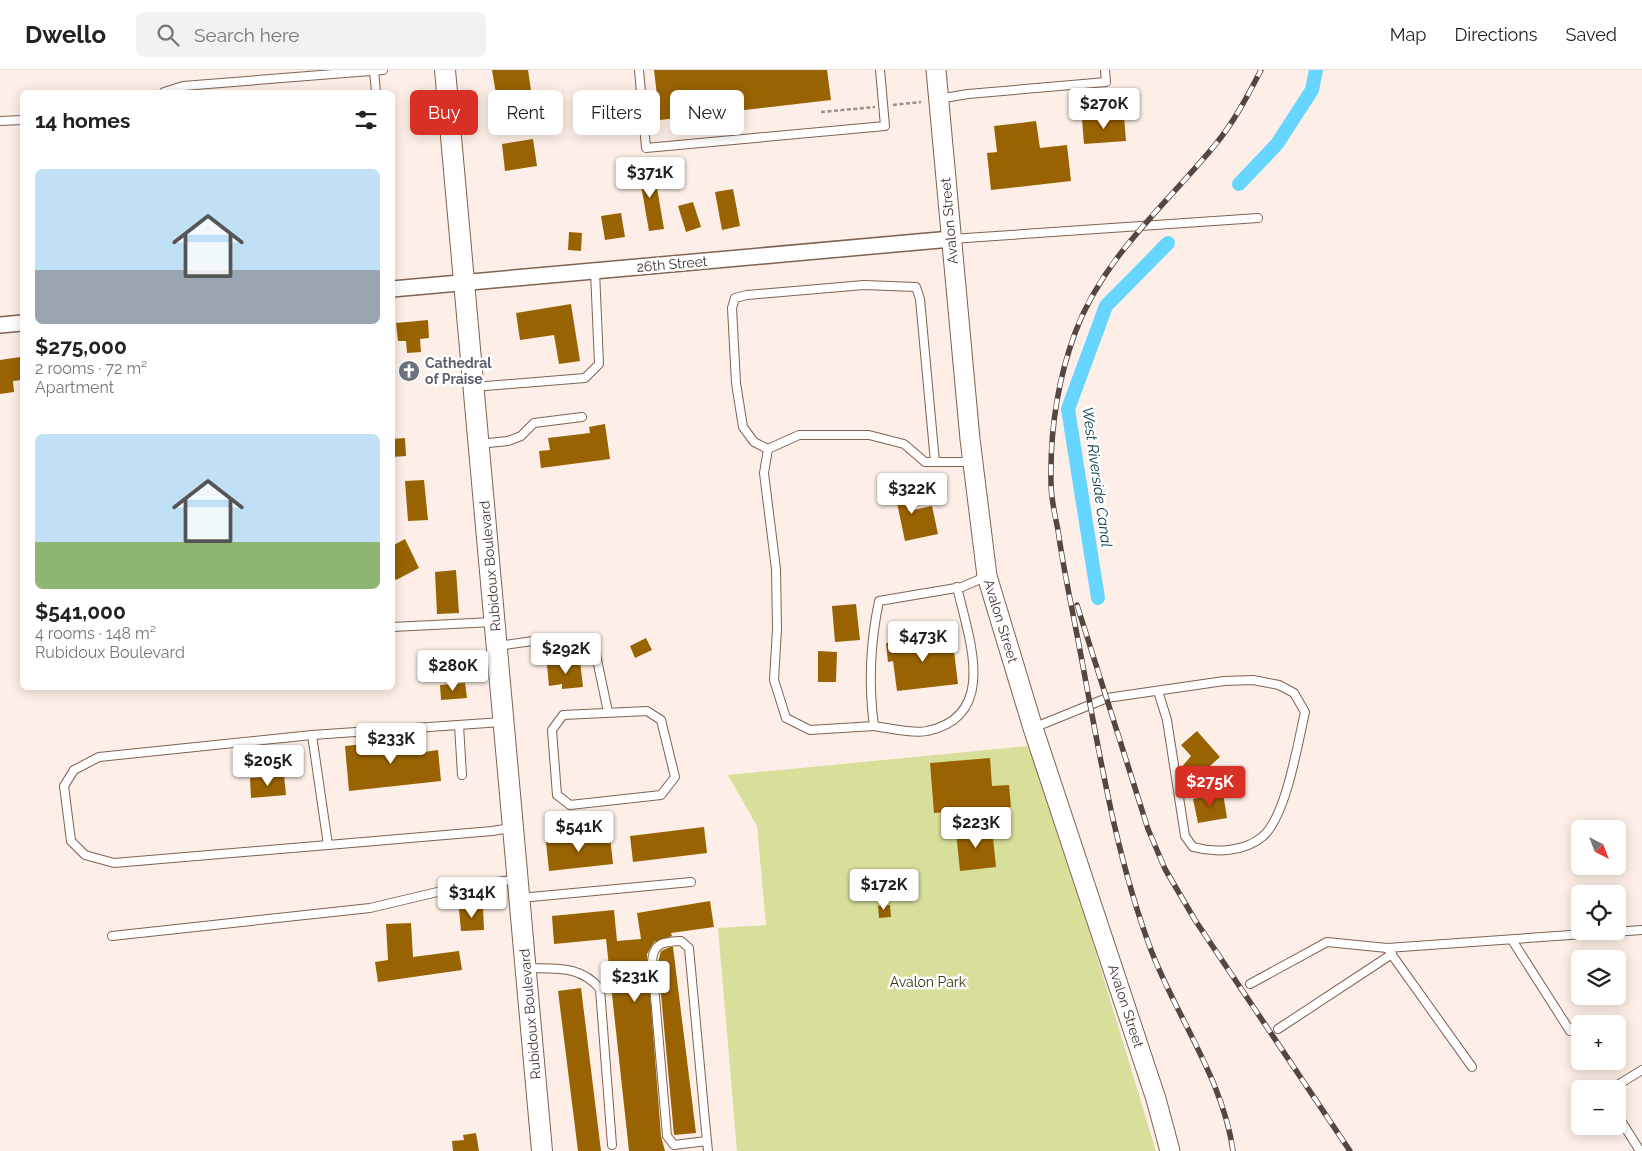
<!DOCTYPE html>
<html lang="en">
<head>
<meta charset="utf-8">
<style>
	:root { --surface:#fff; --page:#f2f2f2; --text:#222; --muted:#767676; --line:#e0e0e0; --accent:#d93025 }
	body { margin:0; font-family:Raleway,sans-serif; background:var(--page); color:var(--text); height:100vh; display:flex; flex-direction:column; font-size:19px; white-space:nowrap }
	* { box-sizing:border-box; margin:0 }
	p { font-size:16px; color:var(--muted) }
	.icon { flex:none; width:28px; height:28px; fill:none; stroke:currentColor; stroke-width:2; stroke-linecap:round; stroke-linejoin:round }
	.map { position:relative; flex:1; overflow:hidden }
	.panel { position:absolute; left:20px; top:20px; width:375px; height:600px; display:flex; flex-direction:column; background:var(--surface); border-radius:8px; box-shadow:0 2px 12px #0003 }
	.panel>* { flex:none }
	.top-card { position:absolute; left:410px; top:20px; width:475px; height:45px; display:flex; gap:10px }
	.needle { width:32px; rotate:138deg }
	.buttons { position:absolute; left:1571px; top:750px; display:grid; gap:10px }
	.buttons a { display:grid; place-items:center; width:55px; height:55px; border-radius:8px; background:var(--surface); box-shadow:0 2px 12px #0003; font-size:25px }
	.price { position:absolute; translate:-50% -42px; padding:0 11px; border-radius:5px; background:#fff; color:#222; font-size:16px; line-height:32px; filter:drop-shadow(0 1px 2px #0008) }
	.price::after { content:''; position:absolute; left:50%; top:30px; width:15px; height:11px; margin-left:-8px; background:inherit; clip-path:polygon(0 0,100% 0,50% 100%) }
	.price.current { background:var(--accent); color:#fff }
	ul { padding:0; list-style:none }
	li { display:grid; align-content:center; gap:10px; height:265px; padding:0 15px }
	li span { display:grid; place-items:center; height:155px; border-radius:8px; color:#555 }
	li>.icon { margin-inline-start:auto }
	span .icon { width:90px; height:90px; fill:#fffc; stroke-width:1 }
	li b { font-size:21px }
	h2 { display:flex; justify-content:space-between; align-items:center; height:60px; padding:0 15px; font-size:21px }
	.pill { padding:0 18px; border-radius:8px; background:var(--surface); box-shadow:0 2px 12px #0003; font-size:18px; line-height:45px }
	.pill.current { background:var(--accent); color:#fff }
	header { display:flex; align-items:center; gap:30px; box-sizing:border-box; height:70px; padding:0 25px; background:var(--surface); border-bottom:1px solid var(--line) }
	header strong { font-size:24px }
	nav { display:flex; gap:28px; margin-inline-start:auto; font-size:18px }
	.search { width:350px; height:45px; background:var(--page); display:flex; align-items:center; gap:12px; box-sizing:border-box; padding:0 18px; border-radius:8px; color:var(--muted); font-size:19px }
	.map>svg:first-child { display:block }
	.green { fill:#d8df9b }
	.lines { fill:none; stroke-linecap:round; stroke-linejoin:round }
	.canal { stroke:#66d5ff; stroke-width:14 }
	.building { fill:#996301 }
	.service-casing { stroke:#806252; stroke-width:10 }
	.minor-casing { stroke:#806252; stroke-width:18 }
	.tertiary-casing { stroke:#806252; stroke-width:21 }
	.secondary-casing { stroke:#806252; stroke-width:22 }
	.path { stroke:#9c8e87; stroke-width:2.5; stroke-dasharray:4 2.5; stroke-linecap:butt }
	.service { stroke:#fff; stroke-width:8 }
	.minor { stroke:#fff; stroke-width:15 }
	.tertiary { stroke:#fff; stroke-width:19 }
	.secondary { stroke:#fff; stroke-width:20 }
	.rail-casing { stroke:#554740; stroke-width:5.5 }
	.rail { stroke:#fff; stroke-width:4; stroke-dasharray:11; stroke-linecap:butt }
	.labels { text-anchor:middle; stroke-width:5; stroke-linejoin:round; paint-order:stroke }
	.street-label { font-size:14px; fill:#42342d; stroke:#fff }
	.worship-label { font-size:14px; font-weight:bold; fill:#5b616d; stroke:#fff; text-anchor:start }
	.park-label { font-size:14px; fill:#363811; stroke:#fff }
	.water-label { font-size:15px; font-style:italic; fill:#063a4b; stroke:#fff }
</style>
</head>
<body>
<header>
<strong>Dwello</strong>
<div class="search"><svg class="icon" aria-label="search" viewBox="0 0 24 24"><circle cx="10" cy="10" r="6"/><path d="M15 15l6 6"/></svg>Search here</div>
<nav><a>Map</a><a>Directions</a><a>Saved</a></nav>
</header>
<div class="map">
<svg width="1642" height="1081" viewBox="0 0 1642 1081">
	<rect width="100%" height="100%" fill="#fdefe7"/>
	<polygon class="green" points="1028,676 1089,860 1156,1081 737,1081 718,858 766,855 757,756 728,705"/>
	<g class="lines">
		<g class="canal">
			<polyline points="1239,114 1277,74 1312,20 1316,0"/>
			<polyline points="1098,528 1068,339 1106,236 1168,173"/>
		</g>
	</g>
	<g class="building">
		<polygon points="492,0 528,0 532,27 514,30 515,39 499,42"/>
		<polygon points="654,0 827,0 831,30 660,50"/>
		<polygon points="1124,46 1126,71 1084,74 1082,49"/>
		<polygon points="1036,51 1040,78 1067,75 1071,111 991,120 987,83 997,82 994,56"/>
		<polygon points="533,69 537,96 505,101 502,74"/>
		<polygon points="654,100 664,159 649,161 641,115 634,117 631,104"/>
		<polygon points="733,119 740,156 722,160 715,122"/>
		<polygon points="693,132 701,157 686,162 678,136"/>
		<polygon points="621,143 625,167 605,170 601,146"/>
		<polygon points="569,162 582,163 581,181 568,180"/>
		<polygon points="571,234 580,291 559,294 554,265 520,270 516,243"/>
		<polygon points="428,250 429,268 420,269 421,282 407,283 406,271 398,271 396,253"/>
		<polygon points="20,287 22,310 13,311 14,322 0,324 0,290"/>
		<polygon points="605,354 610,389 541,398 539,381 550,380 548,368 590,363 589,357"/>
		<polygon points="405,368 406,386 392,387 392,369"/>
		<polygon points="424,410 428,450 408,451 405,411"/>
		<polygon points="904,411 908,441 932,436 938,464 905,471 897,433 891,433 888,413"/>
		<polygon points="405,469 419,498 396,510 392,504 392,476"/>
		<polygon points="456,500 459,543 437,544 435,502"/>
		<polygon points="856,534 860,570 835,572 832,536"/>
		<polygon points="952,565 958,614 897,621 893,591 888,592 886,573"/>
		<polygon points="646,568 652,580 635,588 630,576"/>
		<polygon points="818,581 837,582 836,612 818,612"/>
		<polygon points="580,591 583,617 562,619 562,614 549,616 547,595"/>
		<polygon points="465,613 467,628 441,630 440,615"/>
		<polygon points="1197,661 1220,687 1192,712 1180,699 1191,686 1181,675"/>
		<polygon points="422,668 424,682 438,680 441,711 349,721 345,676"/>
		<polygon points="990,688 992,716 1009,715 1011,737 934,743 930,693"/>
		<polygon points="284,705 286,725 251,728 250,708"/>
		<polygon points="1223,723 1227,748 1198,753 1193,729"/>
		<polygon points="704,757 707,783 633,792 630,766"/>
		<polygon points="992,758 996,797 960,801 956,762"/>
		<polygon points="610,766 613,794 549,801 546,772"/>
		<polygon points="710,831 714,857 671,863 672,866 654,872 647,884 661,1066 665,1081 629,1081 606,869 554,874 552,846 614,840 617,871 641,869 637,843"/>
		<polygon points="890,835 891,847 879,848 878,836"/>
		<polygon points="483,838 484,860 461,861 459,839"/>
		<polygon points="411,853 413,887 459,881 462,900 378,912 375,892 388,890 386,854"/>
		<polygon points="670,877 673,877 696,1063 674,1065 658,892 661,881"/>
		<polygon points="581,918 601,1081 578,1081 558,921"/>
		<polygon points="476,1063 479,1081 453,1081 452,1071 464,1070 463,1065"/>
	</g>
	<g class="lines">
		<g class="service-casing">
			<g id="service">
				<polyline points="639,0 646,78 885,56 880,0"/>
				<polyline points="374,1 376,22"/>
				<polyline points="164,22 183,16 383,0"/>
				<polyline points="938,29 968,24 1106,12 1105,0"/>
				<polyline points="0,51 22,50"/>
				<polyline points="951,169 1258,148"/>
				<polyline points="474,317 585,308 599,294 595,201"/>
				<polyline points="479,374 508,371 521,366 534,353 582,347"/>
				<polyline points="768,379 754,372 743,357 736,313 732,238 735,228 747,225 864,215 916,217 920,229 935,392"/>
				<path d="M957,517C968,566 1000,646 927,661C914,664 888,658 874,656C868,612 870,574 879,531L962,517L987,506"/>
				<polyline points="392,557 493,552"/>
				<polyline points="497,576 554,568 584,569 595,580 608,642"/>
				<polygon points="647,641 661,650 675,707 661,725 570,735 557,725 552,660 563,645"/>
				<polyline points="502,652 312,665 328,775 492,761 511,758"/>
				<polyline points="459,655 462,705"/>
				<polyline points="874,656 810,660 786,648 774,610 777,559 776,499 764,403 768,379 799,365 869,365 904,374 925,392 972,392"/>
				<path d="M1033,658L1107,628L1224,611L1253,610L1279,615L1294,623L1305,642C1298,672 1286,748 1262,767C1244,782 1215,783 1193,777L1185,766L1167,650L1158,621"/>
				<polyline points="312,665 99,687 74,700 64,716 71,771 85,785 114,793 328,775"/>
				<polyline points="520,828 691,812"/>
				<polyline points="112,866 370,838 450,819 518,809"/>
				<polyline points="1512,870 1570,961"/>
				<polyline points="1387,878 1472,997"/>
				<path d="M528,898C556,899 581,895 600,919L612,1075"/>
				<polyline points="1250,914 1327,872 1387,878 1642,860"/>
				<polyline points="1278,959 1392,884"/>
				<polyline points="1611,1019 1642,1000"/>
				<polyline points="1618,1046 1640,1081"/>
				<path d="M707,1071L674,1075L667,1066L652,892C653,872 664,872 681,871L689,878L705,1051L708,1081"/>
			</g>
		</g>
		<g class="minor-casing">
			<g id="minor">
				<polyline points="392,219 951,169"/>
				<polyline points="0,255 22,253"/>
			</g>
		</g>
		<g class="tertiary-casing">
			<polyline id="tertiary" points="936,0 970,369 987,506 1033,658 1156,1029 1170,1081"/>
		</g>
		<g class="secondary-casing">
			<polyline id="secondary" points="445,0 542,1081"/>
		</g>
		<g class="path">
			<polyline points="893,35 921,32"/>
			<polyline points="821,42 875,37"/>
		</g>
		<use href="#service" class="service"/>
		<use href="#minor" class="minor"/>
		<use href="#tertiary" class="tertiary"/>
		<use href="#secondary" class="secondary"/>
		<g class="rail-casing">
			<g id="rail">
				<polyline points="1077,535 1148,759 1165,799 1195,850 1350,1081"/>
				<path d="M1233,1081C1223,1009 1176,946 1151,880C1114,781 1098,674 1078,570C1071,533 1063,497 1058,460C1055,445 1051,429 1051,413C1050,362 1057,312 1075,263C1103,187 1165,136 1215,75C1234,52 1247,27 1261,0"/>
			</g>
		</g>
		<use href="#rail" class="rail"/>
	</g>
	<defs>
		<g id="church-disc" transform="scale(1.125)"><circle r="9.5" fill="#6b7280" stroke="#fff"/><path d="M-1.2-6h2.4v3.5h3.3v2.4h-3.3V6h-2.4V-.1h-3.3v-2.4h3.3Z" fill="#fff"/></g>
	</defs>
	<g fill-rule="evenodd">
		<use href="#church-disc" x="409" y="301"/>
	</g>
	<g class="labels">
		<g class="street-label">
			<text transform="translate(949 151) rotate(-95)" y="5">Avalon Street</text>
			<text transform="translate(672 194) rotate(-5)" y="5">26th Street</text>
			<text transform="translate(490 496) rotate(-95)" y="5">Rubidoux Boulevard</text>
			<text transform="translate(1001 551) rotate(73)" y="5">Avalon Street</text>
			<text transform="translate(1126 936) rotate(72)" y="5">Avalon Street</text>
			<text transform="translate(530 944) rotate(-95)" y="5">Rubidoux Boulevard</text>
		</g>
		<g class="worship-label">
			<text x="425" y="298">Cathedral<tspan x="425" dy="16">of Praise</tspan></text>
		</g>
		<g class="park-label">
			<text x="928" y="917">Avalon Park</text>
		</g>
		<g class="water-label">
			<text transform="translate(1097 407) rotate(82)" y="5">West Riverside Canal</text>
		</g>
	</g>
</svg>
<div class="buttons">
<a><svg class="needle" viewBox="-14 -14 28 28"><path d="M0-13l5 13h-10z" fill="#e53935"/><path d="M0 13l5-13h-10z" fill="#767676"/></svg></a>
<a><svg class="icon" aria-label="locate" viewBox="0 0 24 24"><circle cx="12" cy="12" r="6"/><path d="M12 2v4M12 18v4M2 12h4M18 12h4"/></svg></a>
<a><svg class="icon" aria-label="layers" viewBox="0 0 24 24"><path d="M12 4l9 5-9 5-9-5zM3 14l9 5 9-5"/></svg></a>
<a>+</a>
<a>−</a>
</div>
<b class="price" style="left:1104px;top:60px">$270K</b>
<b class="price" style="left:650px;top:129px">$371K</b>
<b class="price" style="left:912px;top:445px">$322K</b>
<b class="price" style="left:923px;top:593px">$473K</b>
<b class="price" style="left:566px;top:605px">$292K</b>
<b class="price" style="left:453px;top:622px">$280K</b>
<b class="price" style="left:391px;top:695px">$233K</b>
<b class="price" style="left:268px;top:717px">$205K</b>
<b class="price current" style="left:1210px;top:738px">$275K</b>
<b class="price" style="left:976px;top:779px">$223K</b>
<b class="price" style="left:579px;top:783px">$541K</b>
<b class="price" style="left:884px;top:841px">$172K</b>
<b class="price" style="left:472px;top:849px">$314K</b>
<b class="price" style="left:635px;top:933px">$231K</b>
<div class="top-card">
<a class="pill current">Buy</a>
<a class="pill">Rent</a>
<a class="pill">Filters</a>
<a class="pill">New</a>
</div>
<section class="panel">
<h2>14 homes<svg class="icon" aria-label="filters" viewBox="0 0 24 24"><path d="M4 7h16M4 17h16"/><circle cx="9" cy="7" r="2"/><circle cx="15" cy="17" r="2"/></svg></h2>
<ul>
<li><span style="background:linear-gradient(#bfe0f5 65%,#9aa5b1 0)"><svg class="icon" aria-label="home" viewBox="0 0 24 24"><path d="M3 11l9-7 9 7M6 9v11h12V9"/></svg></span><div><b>$275,000</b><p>2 rooms · 72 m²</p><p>Apartment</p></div></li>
<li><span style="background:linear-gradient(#bfe0f5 70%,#8fb573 0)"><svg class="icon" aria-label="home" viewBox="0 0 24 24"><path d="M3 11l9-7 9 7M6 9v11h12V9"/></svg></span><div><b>$541,000</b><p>4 rooms · 148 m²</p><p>Rubidoux Boulevard</p></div></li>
</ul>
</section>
</div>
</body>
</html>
